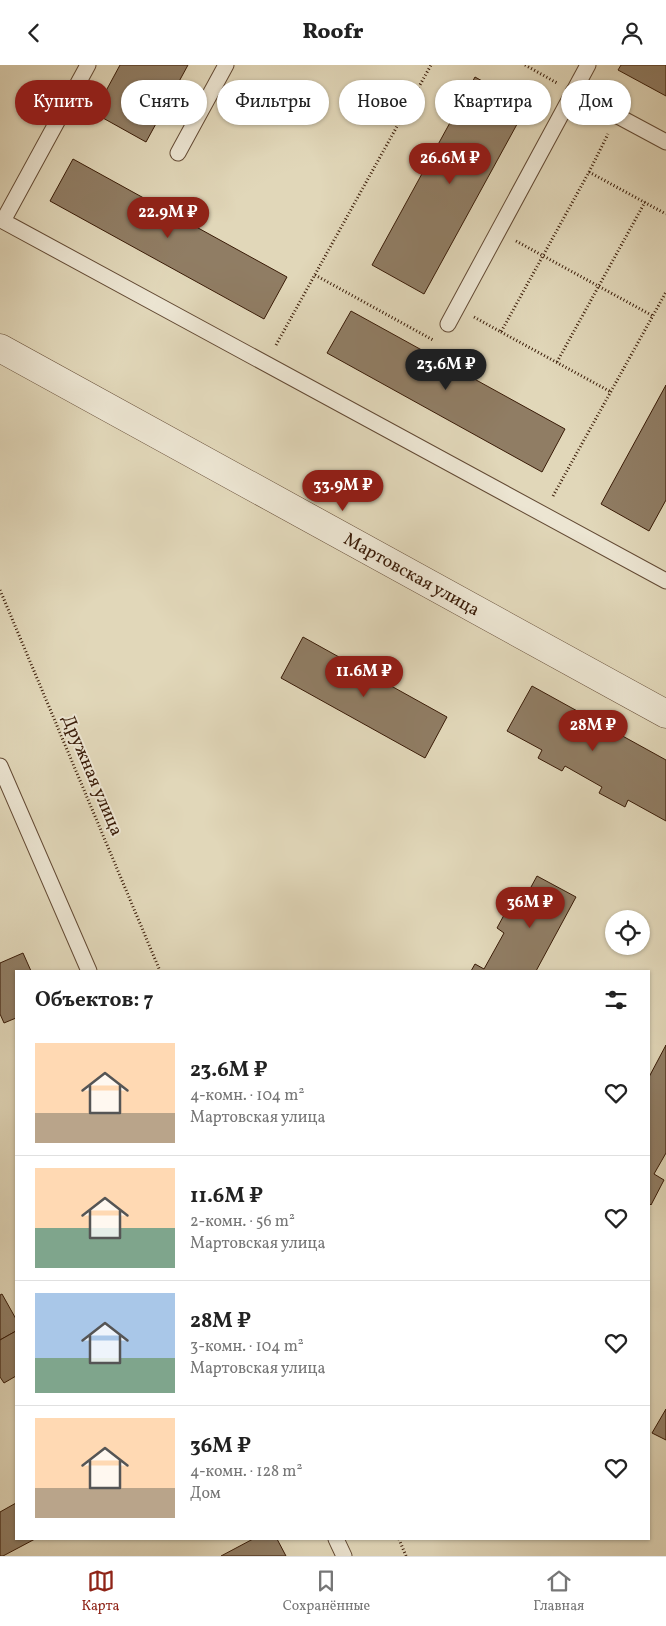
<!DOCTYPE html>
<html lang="ru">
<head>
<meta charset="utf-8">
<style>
	:root { --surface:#fff; --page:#f6f6f6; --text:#222; --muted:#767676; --line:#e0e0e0; --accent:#8f2418 }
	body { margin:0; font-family:Vollkorn,serif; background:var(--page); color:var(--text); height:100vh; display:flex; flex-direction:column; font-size:19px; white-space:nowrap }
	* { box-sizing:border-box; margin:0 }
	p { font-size:16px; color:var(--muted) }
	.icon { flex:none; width:28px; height:28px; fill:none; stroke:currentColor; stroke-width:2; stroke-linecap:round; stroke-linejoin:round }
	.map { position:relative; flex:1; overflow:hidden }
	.details { position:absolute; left:15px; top:905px; width:635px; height:570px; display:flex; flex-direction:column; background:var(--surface); border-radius:0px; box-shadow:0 1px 4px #0004 }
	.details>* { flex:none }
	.banner { position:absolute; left:15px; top:15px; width:636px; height:45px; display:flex; gap:10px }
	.buttons { position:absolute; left:605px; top:845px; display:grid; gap:10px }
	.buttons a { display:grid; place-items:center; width:45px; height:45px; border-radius:50%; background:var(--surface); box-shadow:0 1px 4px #0004; font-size:25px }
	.price { position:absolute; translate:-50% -42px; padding:0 11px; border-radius:18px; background:var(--accent); color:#fff; font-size:16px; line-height:32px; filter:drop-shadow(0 1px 2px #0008) }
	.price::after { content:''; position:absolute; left:50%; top:30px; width:15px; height:11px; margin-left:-8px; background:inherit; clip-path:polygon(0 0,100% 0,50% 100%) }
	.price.active { background:#222; color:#fff }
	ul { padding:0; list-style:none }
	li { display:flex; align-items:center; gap:15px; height:125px; padding:0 20px }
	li+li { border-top:1px solid var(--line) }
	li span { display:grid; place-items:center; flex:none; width:140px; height:100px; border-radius:0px; color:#555 }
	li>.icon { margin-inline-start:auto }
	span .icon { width:60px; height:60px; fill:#fffc; stroke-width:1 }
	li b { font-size:21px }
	h2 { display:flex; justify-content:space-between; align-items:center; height:60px; padding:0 20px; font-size:21px }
	.pill { padding:0 18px; border-radius:22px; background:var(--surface); box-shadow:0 1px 4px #0004; font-size:18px; line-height:45px }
	.pill.active { background:var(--accent); color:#fff }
	header { display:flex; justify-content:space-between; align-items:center; height:65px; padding:0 20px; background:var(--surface); font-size:22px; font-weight:800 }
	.tabs { display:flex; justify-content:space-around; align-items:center; height:70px; border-top:1px solid var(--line); background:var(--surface); font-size:14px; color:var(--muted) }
	.tabs a { display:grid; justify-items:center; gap:2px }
	.tabs .active { color:var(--accent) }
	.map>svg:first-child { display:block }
	.building { fill:#907d64; stroke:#391b07 }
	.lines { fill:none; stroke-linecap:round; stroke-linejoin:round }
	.service-casing { stroke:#634a34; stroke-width:17 }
	.minor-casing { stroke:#634a34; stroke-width:29 }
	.path { stroke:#391b07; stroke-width:3; stroke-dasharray:1 2.5; stroke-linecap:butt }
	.service { stroke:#ece5d2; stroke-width:15 }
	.minor { stroke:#ece5d2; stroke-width:28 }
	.labels { text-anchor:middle; stroke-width:4; stroke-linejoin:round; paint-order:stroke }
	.street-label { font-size:18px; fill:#391b07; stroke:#ece5d2 }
</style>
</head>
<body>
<header><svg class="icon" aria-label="back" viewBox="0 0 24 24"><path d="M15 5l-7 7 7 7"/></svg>Roofr<svg class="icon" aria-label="person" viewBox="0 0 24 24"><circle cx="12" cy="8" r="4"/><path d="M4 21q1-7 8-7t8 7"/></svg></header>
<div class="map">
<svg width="666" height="1491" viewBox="0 0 666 1491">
	<rect width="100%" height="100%" fill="#e1d7b9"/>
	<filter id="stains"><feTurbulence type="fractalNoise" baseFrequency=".004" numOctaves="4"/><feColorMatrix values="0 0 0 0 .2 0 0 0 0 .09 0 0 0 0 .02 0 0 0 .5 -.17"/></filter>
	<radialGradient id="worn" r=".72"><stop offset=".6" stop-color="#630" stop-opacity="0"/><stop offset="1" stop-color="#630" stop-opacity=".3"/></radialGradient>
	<g class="building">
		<polygon points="120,0 188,0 146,77 94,48"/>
		<polygon points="621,0 666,0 666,31 618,5"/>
		<polygon points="475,12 527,41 424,229 372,200"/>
		<polygon points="73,94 287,212 264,254 50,136"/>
		<polygon points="351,246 565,364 542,407 327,288"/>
		<polygon points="666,320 666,435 649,466 601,439"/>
		<polygon points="303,572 447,652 425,693 281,613"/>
		<polygon points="532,621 666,695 666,756 628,735 625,742 599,728 602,722 565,701 562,706 538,693 542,685 507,666"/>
		<polygon points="537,811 576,832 536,906 471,906 475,899 484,904 504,868 497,863 510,839 519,844"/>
		<polygon points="23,888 31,906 16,906 16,953 4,958 0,949 0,898"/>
		<polygon points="666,980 666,1088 654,1109 664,1115 651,1140 649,1138 649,1012"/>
		<polygon points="2,1229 16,1254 16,1266 0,1275 0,1230"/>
		<polygon points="16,1266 16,1311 4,1318 0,1312 0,1275"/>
		<polygon points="666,1344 666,1375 652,1368"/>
		<polygon points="16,1438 16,1474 35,1474 3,1491 0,1491 0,1447"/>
		<polygon points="253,1474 277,1474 286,1491 221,1491"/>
	</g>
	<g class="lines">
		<g class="service-casing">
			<g id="service">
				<polyline points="88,0 3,156 666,516"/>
				<polyline points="573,27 666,77"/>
				<polyline points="178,88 226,0"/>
				<polyline points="448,259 588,0"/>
				<polyline points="0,701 89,906"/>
				<polyline points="336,1474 344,1491"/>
			</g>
		</g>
		<g class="minor-casing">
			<polyline id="minor" points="0,283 666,649"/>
		</g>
		<g class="path">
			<polyline points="525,0 557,18"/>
			<polyline points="589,107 608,69"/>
			<polyline points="516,176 653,251"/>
			<polyline points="315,210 433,275"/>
			<polyline points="474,252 501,267 589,107 666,149"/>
			<polyline points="501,267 611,327"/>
			<polyline points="276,280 431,0"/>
			<polyline points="557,297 645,137"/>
			<polyline points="553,431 666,227"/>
			<polyline points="0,525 160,906"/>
			<polyline points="399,1474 406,1491"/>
		</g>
		<use href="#service" class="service"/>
		<use href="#minor" class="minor"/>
	</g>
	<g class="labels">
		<g class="street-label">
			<text transform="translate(412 509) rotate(29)" y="6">Мартовская улица</text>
			<text transform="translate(93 710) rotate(67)" y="6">Дружная улица</text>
		</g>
	</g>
	<rect width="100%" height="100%" filter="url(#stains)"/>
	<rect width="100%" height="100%" fill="url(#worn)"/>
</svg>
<div class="buttons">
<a><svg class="icon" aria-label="locate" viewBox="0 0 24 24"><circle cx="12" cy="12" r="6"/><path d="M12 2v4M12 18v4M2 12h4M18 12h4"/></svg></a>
</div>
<b class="price" style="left:450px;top:120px">26.6M ₽</b>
<b class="price" style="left:168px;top:174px">22.9M ₽</b>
<b class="price active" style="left:446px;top:326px">23.6M ₽</b>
<b class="price" style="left:343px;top:447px">33.9M ₽</b>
<b class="price" style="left:364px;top:633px">11.6M ₽</b>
<b class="price" style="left:593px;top:687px">28M ₽</b>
<b class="price" style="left:530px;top:864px">36M ₽</b>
<div class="banner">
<a class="pill active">Купить</a>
<a class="pill">Снять</a>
<a class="pill">Фильтры</a>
<a class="pill">Новое</a>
<a class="pill">Квартира</a>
<a class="pill">Дом</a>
</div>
<section class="details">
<h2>Объектов: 7<svg class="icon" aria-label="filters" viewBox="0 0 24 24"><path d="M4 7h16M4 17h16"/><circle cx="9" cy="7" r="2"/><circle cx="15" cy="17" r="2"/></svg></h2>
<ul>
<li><span style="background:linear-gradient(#ffd9b3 70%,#b9a48a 0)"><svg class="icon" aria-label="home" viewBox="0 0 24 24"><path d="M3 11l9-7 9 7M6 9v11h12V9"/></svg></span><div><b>23.6M ₽</b><p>4-комн. · 104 m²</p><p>Мартовская улица</p></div><svg class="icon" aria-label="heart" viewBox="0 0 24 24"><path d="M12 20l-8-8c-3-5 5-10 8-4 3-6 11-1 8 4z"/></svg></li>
<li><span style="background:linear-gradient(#ffd9b3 60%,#7fa58c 0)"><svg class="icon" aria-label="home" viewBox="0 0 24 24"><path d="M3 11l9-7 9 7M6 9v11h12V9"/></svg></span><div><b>11.6M ₽</b><p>2-комн. · 56 m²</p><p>Мартовская улица</p></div><svg class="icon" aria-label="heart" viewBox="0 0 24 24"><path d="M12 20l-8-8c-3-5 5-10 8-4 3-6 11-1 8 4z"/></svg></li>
<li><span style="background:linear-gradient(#a9c7e8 65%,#7fa58c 0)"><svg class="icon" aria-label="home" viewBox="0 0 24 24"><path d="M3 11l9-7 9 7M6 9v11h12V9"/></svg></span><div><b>28M ₽</b><p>3-комн. · 104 m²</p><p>Мартовская улица</p></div><svg class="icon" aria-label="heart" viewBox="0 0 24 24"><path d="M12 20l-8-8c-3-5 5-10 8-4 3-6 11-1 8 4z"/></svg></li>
<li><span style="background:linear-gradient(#ffd9b3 70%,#b9a48a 0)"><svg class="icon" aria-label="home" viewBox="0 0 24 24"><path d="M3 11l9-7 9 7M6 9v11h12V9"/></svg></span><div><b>36M ₽</b><p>4-комн. · 128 m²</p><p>Дом</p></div><svg class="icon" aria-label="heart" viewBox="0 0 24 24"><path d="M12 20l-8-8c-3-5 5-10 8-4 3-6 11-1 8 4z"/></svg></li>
</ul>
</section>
</div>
<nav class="tabs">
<a class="active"><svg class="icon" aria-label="map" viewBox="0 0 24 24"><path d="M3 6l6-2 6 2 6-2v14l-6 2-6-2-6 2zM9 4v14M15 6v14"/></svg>Карта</a>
<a><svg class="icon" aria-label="saved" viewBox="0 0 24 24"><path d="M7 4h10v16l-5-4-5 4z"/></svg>Сохранённые</a>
<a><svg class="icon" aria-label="home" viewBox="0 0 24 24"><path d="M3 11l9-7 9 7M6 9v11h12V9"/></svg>Главная</a>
</nav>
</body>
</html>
